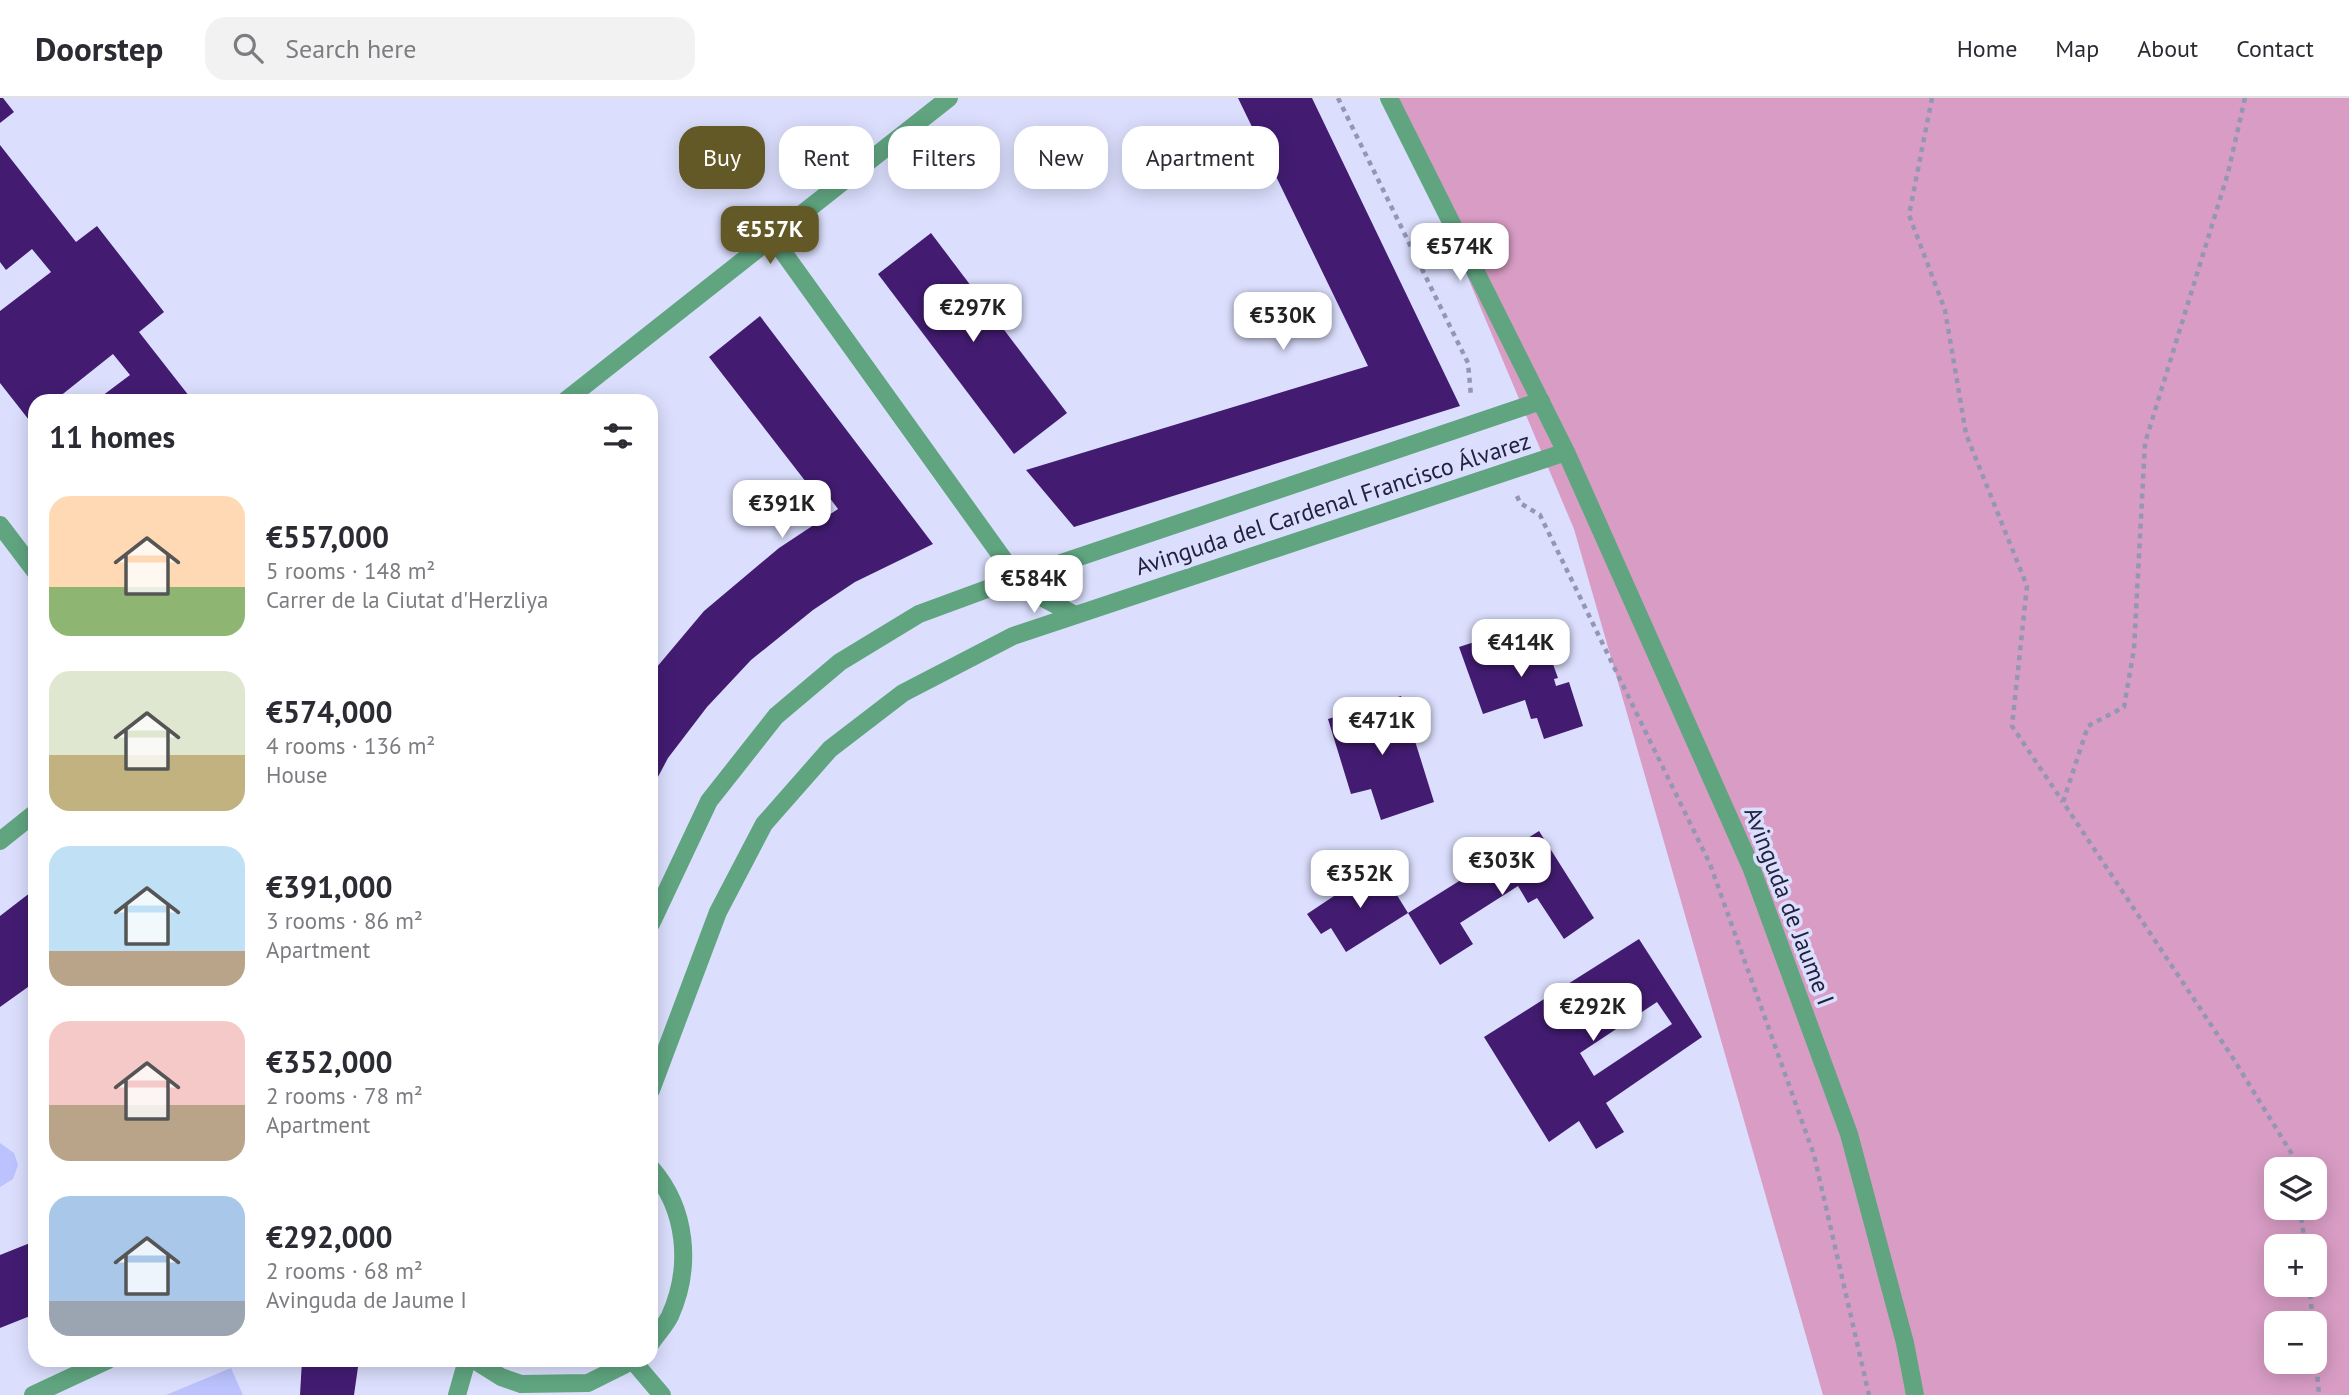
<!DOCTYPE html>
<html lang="en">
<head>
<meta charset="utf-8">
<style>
	:root { --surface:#fff; --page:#f2f2f3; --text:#2b2b33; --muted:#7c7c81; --line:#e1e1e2; --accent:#625926 }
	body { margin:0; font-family:"PT Sans",sans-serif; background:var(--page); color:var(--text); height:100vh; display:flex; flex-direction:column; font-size:26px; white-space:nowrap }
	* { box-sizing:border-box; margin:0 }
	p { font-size:23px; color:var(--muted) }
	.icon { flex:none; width:38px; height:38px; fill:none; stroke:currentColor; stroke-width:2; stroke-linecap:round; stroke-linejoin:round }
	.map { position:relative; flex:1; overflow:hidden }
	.details { position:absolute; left:28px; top:296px; width:630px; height:973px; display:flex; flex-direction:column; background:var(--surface); border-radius:21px; box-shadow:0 4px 18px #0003 }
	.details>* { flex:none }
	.hud { position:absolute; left:679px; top:28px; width:665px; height:63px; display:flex; gap:14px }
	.fabs { position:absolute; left:2264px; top:1059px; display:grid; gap:14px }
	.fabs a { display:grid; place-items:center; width:63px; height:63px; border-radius:14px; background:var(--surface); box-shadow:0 4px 18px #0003; font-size:35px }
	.price { position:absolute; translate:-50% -60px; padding:0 16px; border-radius:14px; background:#fff; color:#222; font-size:23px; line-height:46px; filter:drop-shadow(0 2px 4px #0008) }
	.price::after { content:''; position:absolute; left:50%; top:42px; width:21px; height:16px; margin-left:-10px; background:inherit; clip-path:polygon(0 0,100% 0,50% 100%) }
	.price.active { background:var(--accent); color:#fff }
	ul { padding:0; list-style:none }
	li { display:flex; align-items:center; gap:21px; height:175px; padding:0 21px }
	li span { display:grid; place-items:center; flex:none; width:196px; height:140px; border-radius:21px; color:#555 }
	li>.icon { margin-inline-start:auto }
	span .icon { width:84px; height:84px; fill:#fffc; stroke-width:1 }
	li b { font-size:30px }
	h2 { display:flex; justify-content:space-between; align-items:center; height:84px; padding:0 21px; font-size:30px }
	.tag { padding:0 24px; border-radius:21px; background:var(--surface); box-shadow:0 4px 18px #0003; font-size:24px; line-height:63px }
	.tag.active { background:var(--accent); color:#fff }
	header { display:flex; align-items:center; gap:42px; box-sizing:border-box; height:98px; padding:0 35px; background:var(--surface); border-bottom:2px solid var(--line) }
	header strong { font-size:33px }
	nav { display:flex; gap:38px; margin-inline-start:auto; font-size:24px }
	.search { width:490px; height:63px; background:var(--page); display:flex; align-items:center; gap:18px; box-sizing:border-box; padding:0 24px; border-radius:21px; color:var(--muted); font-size:26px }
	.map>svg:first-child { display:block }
	.green { fill:#d99dc5; fill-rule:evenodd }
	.water { fill:#bbc2fd }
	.building { fill:#431c72; fill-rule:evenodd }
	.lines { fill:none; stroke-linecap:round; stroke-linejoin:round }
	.path { stroke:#9497b4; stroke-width:4.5; stroke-dasharray:5 5; stroke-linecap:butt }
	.pedestrian { stroke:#60a580; stroke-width:18 }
	.minor { stroke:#60a580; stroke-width:18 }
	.tertiary { stroke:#60a580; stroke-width:18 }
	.labels { text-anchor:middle; stroke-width:7; stroke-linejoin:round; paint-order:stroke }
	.street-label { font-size:24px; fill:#21233e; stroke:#dbdffd }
</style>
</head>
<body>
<header>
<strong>Doorstep</strong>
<div class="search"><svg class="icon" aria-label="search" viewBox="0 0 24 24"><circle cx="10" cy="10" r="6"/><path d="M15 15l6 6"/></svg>Search here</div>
<nav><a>Home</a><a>Map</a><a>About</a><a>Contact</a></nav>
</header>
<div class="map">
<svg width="2349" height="1297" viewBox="0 0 2349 1297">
	<rect width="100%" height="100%" fill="#dbdffd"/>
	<path class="green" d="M1392,0H2349V1297H1823L1574,431ZM2277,1071H2315V1110H2277ZM2277,1148H2315V1186H2277ZM2277,1225H2315V1264H2277Z"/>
	<g class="water">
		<polygon points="0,1045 14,1055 18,1067 13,1081 0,1089"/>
		<polygon points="231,1270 243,1297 166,1297"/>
	</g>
	<g class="building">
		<polygon points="0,0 3,0 14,14 0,25"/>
		<polygon points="1238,0 1312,0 1460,308 1074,429 1026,372 1368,268"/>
		<polygon points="0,47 76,144 97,128 164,214 139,234 193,303 106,303 102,298 130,277 113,256 54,303 35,303 35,318 29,322 0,285 0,213 51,174 32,151 6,172 0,164"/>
		<polygon points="931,135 1067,315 1014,356 878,176"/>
		<polygon points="760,218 933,446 855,484 813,512 751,562 707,609 668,660 651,692 651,576 704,513 779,450 838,411 820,387 813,393 709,259"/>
		<polygon points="1533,525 1545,557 1549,555 1558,580 1554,581 1556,588 1569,584 1583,628 1544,641 1537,620 1531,621 1525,602 1483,616 1459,549"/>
		<polygon points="1401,598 1434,704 1381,722 1371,691 1351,696 1328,621"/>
		<polygon points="1539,733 1594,820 1564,841 1537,800 1528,805 1518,788 1460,825 1473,846 1440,867 1408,815"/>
		<polygon points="1379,768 1408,815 1346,854 1331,830 1321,836 1307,816"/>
		<polygon points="35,791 35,884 0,909 0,818"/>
		<path d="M1639,841L1702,939L1606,1005L1624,1034L1596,1051L1579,1023L1549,1044L1484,939ZM1657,904L1672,926L1594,978L1580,955Z"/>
		<polygon points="35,1143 35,1216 0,1230 0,1157"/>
		<polygon points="302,1262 359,1262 354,1297 300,1297"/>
	</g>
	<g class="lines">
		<g class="path">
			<polyline points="1338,0 1468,265 1471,298"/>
			<polyline points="1932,0 1909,117 1945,212 1966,336 2027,488 2012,628 2063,704"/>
			<polyline points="2245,0 2228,75 2145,345 2134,551 2124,609 2088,628 2063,704 2231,957 2295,1061 2296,1071"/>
			<polyline points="1517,398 1520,405 1540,417 1710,766 1814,1057 1869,1297"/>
			<polyline points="2300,1110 2305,1148"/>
			<polyline points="2309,1186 2313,1225"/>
			<polyline points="2315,1249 2319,1297"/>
		</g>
		<polyline class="pedestrian" points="33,1297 108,1262"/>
		<g class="minor">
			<polyline points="773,140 1017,480 1045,501 1075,517"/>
			<polyline points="565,303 949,0"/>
			<polyline points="0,427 35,473"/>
			<polyline points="0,743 35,715"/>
			<polyline points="633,1263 662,1297"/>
		</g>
		<g class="tertiary">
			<polyline points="1389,0 1566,354 1751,769 1849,1036 1905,1245 1915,1297"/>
			<polyline points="651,826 709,703 776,618 840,564 919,516 1017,480 1541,303"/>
			<polyline points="651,992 718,814 764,726 830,651 903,595 1013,538 1566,354"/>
			<path d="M651,1070C687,1111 692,1169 670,1218C665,1228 657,1236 651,1245"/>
			<polyline points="474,1262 501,1279 521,1286 588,1285 634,1262"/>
			<polyline points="457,1297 467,1262"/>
		</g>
	</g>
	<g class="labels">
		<g class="street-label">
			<text transform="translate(1333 406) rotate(-18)" y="8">Avinguda del Cardenal Francisco Álvarez</text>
			<text transform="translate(1789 808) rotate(69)" y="8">Avinguda de Jaume I</text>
		</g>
	</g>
</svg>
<div class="fabs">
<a><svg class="icon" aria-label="layers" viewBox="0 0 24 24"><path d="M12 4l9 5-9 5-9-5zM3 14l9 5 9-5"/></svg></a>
<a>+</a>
<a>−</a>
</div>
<b class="price active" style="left:770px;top:168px">€557K</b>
<b class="price" style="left:1460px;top:185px">€574K</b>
<b class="price" style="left:973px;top:246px">€297K</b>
<b class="price" style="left:1283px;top:254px">€530K</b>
<b class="price" style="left:782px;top:442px">€391K</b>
<b class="price" style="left:1034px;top:517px">€584K</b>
<b class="price" style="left:1521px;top:581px">€414K</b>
<b class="price" style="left:1382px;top:659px">€471K</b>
<b class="price" style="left:1502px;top:799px">€303K</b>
<b class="price" style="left:1360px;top:812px">€352K</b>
<b class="price" style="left:1593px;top:945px">€292K</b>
<div class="hud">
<a class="tag active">Buy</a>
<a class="tag">Rent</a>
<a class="tag">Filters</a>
<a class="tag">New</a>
<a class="tag">Apartment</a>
</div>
<section class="details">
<h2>11 homes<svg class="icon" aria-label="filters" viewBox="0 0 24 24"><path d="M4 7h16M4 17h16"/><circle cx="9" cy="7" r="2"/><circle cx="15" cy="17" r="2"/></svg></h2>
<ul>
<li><span style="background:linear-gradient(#ffd9b3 65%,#8fb573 0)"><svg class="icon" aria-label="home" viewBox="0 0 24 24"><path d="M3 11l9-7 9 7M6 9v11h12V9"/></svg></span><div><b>€557,000</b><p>5 rooms · 148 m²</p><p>Carrer de la Ciutat d'Herzliya</p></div></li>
<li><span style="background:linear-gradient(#dfe7d0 60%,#c2b280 0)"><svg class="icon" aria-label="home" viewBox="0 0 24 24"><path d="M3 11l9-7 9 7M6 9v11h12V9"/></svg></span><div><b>€574,000</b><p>4 rooms · 136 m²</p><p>House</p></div></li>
<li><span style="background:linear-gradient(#bfe0f5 75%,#b9a48a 0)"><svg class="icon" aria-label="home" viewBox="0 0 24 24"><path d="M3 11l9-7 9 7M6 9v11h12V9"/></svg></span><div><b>€391,000</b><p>3 rooms · 86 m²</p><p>Apartment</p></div></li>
<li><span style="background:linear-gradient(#f6c9c9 60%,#b9a48a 0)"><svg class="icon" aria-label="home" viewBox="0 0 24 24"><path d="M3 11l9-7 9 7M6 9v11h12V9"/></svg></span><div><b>€352,000</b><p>2 rooms · 78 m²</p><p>Apartment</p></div></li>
<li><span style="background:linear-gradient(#a9c7e8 75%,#9aa5b1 0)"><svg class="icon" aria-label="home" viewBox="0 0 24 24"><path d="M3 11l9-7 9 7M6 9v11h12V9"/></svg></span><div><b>€292,000</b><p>2 rooms · 68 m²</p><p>Avinguda de Jaume I</p></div></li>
</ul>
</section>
</div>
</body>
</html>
